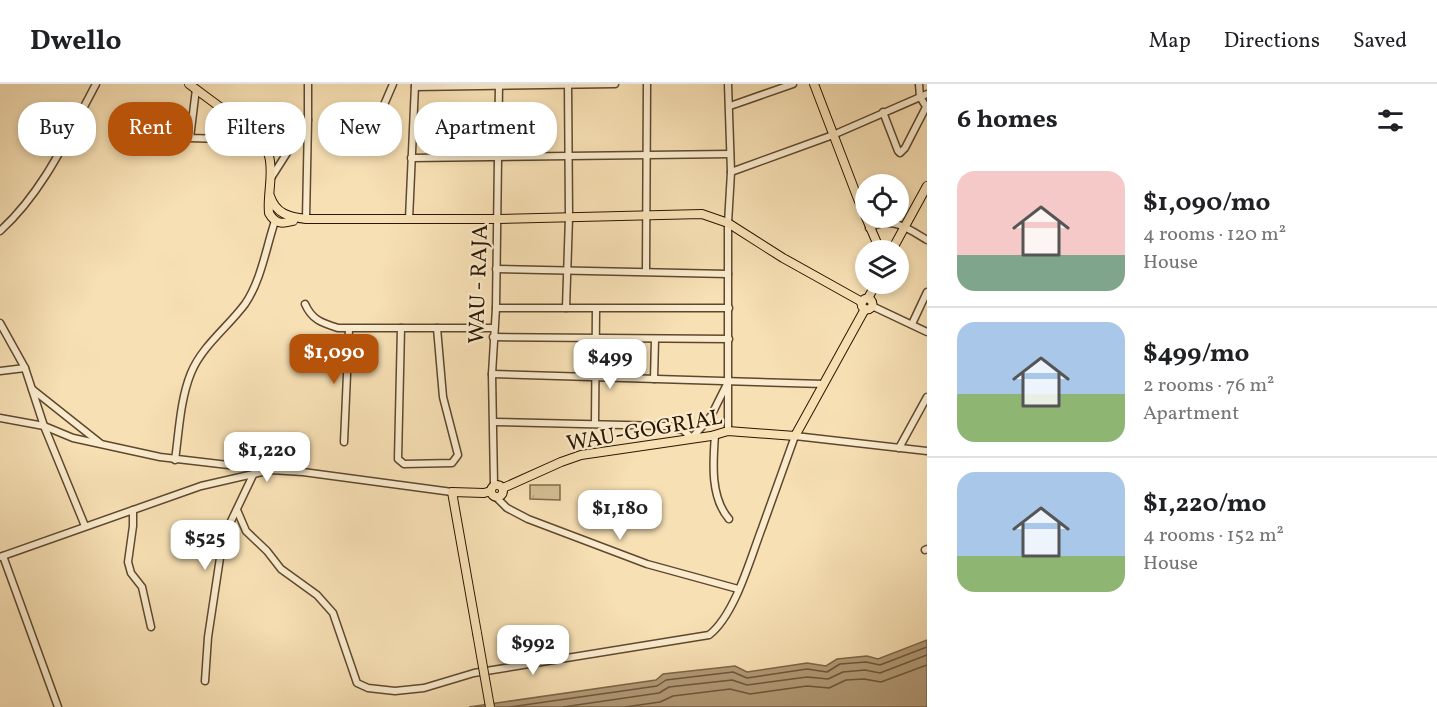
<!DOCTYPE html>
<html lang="en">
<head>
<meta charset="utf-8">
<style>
	:root { --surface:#fff; --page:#f2f2f2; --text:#202124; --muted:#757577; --line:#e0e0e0; --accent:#b45309 }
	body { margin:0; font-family:Vollkorn,serif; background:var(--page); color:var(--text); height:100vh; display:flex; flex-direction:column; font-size:22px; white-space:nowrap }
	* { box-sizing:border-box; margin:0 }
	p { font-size:20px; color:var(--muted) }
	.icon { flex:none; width:33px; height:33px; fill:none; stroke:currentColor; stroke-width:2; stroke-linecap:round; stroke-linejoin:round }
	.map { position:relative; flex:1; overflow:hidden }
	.drawer { display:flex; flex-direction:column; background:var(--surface); width:510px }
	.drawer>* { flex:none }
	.hud { position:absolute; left:18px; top:18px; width:570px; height:54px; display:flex; gap:12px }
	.tools { position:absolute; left:855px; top:90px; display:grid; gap:12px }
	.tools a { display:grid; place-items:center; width:54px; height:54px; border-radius:50%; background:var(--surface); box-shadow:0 3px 9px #0003; font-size:30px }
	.price { position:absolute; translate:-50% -51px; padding:0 14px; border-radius:12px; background:#fff; color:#222; font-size:20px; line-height:39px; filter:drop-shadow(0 2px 3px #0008) }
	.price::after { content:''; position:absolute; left:50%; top:36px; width:18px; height:14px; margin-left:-9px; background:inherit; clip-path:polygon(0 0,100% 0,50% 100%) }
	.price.active { background:var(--accent); color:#fff }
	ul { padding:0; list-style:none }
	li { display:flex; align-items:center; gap:18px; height:150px; padding:0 30px }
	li+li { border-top:2px solid var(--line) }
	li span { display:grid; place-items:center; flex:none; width:168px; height:120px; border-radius:18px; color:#555 }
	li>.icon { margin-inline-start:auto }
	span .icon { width:72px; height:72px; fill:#fffc; stroke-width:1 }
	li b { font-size:26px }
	h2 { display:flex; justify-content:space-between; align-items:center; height:72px; padding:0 30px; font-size:26px }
	.pill { padding:0 21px; border-radius:24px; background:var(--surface); box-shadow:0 3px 9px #0003; font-size:21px; line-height:54px }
	.pill.active { background:var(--accent); color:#fff }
	header { display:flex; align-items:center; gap:36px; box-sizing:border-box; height:84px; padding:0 30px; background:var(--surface); border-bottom:2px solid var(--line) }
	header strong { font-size:28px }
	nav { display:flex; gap:33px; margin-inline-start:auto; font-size:21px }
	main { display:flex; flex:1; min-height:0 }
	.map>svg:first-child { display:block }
	.grass { fill:url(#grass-tufts); stroke:#806a4a; stroke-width:1.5 }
	.water { fill:#b29b77; stroke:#7c6647; stroke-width:1.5 }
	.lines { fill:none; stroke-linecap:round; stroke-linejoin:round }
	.shore { stroke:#6e583c; stroke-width:1.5 }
	.minor-casing { stroke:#5e482d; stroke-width:9 }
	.major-casing { stroke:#2b1600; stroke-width:10 }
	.minor { stroke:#faebce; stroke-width:6 }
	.major { stroke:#f7e0b4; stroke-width:8 }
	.major-bridge-casing { stroke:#2b1600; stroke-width:10; stroke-linecap:butt }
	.major-bridge { stroke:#f7e0b4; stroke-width:8 }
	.labels { text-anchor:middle; stroke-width:4.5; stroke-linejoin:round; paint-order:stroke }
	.street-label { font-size:22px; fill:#2b1600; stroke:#faebce }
</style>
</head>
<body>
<header>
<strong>Dwello</strong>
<nav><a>Map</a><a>Directions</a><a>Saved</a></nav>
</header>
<main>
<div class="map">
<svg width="927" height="623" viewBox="0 0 927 623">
	<defs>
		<pattern id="grass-tufts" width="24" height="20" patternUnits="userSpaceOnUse" patternTransform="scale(1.5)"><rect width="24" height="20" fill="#d4be95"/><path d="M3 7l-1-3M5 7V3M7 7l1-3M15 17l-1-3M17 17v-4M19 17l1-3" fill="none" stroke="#b6a37f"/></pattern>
	</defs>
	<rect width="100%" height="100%" fill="#f7e0b4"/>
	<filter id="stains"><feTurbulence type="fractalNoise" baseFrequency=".00333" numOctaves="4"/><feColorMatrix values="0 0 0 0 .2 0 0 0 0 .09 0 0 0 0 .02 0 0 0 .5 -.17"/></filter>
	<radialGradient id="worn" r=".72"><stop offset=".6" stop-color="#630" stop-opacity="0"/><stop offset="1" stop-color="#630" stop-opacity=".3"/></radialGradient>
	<polygon class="grass" points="530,401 560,401 560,416 530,415"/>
	<polygon class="water" points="927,556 927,623 469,623 656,596 663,590 735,582 747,588 807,579 826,582 837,575 867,572 878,575"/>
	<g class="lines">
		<g class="shore">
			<polyline points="510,623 657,602 666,596 733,588 747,594 807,585 827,588 840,580 866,578 880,581 927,563"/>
			<polyline points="563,623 659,609 669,603 732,596 747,601 807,593 828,595 843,588 865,586 880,589 927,571"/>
			<polyline points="625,623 660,618 673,612 730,605 750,610 807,602 829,604 846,596 864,595 881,598 927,581"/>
		</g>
		<g class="minor-casing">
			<g id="minor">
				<polyline points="919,0 920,13 927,24"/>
				<polyline points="415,3 615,0"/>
				<polyline points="196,5 190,54 258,56"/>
				<polyline points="730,22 793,0"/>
				<polyline points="883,28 898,67 900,69 905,64 926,23"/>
				<polyline points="377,37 393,0"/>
				<polyline points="411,74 730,70"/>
				<polyline points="731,88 833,51 927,10"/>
				<polyline points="271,94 308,36 308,0"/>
				<polyline points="306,135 308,36"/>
				<polyline points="409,135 415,1"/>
				<path d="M869,144C892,132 907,144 927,156"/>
				<path d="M0,147C44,107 68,52 96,0"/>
				<polyline points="496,185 728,190"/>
				<polyline points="646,187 647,0"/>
				<path d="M305,220C312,236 322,239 338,244H494"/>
				<polyline points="872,222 927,248"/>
				<polyline points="496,224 729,224"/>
				<polyline points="566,224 569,133 568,0"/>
				<polyline points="0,239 25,284 44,342 85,442"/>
				<polyline points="912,240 927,208"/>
				<polyline points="401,244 398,375 404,380 452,379 458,371 443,313 437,244"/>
				<polyline points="493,253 729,255"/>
				<polyline points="0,287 25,284"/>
				<polyline points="492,290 824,300"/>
				<polyline points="654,295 655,255"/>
				<polyline points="32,305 100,359"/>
				<polyline points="0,334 44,342 73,354 160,373 263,385"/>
				<polyline points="494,338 666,342 683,346 692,354 711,332 727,300"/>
				<polyline points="595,339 596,225"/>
				<polyline points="728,347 728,139 731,88 728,0"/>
				<path d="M715,351C713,378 710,413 729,435"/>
				<polyline points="344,358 349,245"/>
				<polyline points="899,364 927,313"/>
				<path d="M175,376C179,348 180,316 191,289C202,262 228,243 245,220C261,197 266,164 275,137"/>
				<polyline points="494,401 492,290 496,224 499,0"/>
				<polyline points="496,413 507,424 528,435 647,480 738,505"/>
				<polyline points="133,426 133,442 128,478 131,489 142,503 151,543"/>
				<path d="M237,426L246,447L267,467L281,485L317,511L333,529L357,599L368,604L395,607L424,604L474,589L709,551C735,531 750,475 762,444C773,413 784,383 795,352L927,367"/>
				<polyline points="925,466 927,465"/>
				<polyline points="3,472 58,623"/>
				<polyline points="0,473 201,402 271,386 303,388 452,408"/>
				<polyline points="205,597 208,553 223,454 254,389"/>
			</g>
		</g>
		<g class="major-casing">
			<g id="major">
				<path d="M189,0C207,14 264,52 269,72C274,90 267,111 269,129C275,140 282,140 293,137L292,133"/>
				<polyline points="814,0 858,115 880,166"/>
				<path d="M270,112C276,130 289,133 306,135H497L702,130L728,139L783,174L862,218"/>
				<polyline points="892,166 927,102"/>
				<polyline points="868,214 876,200"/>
				<circle cx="867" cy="220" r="5.5"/>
				<circle cx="497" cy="407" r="6"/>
				<polyline points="503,404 561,378 581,371 711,352 728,347 795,352 865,225"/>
				<polyline points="477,549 452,408 484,409 491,407"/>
			</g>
		</g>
		<use href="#minor" class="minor"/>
		<use href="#major" class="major"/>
		<g class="major-bridge-casing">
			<polyline id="major-bridge" points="477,549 490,623"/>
		</g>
		<use href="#major-bridge" class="major-bridge"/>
	</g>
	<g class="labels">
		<g class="street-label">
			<text transform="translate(477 200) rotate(-88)" y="8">WAU - RAJA</text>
			<text transform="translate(644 345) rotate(-10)" y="8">WAU-GOGRIAL</text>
		</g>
	</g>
	<rect width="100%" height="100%" filter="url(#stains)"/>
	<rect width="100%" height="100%" fill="url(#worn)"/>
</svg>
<div class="tools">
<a><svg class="icon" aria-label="locate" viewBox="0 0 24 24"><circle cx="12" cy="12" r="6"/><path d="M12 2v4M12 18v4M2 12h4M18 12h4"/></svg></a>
<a><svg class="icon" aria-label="layers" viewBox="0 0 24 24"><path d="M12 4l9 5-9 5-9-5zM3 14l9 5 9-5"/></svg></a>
</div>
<b class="price active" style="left:334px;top:301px">$1,090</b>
<b class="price" style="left:610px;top:306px">$499</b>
<b class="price" style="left:267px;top:399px">$1,220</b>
<b class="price" style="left:620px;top:457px">$1,180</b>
<b class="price" style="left:205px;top:487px">$525</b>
<b class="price" style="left:533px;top:592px">$992</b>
<div class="hud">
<a class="pill">Buy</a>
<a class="pill active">Rent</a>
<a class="pill">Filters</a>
<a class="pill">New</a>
<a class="pill">Apartment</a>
</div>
</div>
<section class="drawer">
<h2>6 homes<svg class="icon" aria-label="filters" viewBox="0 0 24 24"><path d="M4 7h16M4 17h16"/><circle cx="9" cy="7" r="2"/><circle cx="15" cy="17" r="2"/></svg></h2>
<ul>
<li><span style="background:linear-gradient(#f6c9c9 70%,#7fa58c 0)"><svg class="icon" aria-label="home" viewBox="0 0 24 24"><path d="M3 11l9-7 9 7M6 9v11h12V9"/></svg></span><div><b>$1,090/mo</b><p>4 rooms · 120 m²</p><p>House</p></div></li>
<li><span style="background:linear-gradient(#a9c7e8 60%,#8fb573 0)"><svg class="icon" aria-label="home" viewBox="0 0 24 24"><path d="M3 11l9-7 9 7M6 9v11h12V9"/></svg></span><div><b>$499/mo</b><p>2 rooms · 76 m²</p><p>Apartment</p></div></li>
<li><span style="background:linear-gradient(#a9c7e8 70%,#8fb573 0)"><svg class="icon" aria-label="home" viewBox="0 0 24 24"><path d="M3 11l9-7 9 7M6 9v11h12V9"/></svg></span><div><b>$1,220/mo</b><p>4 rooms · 152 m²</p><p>House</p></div></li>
</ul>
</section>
</main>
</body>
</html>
